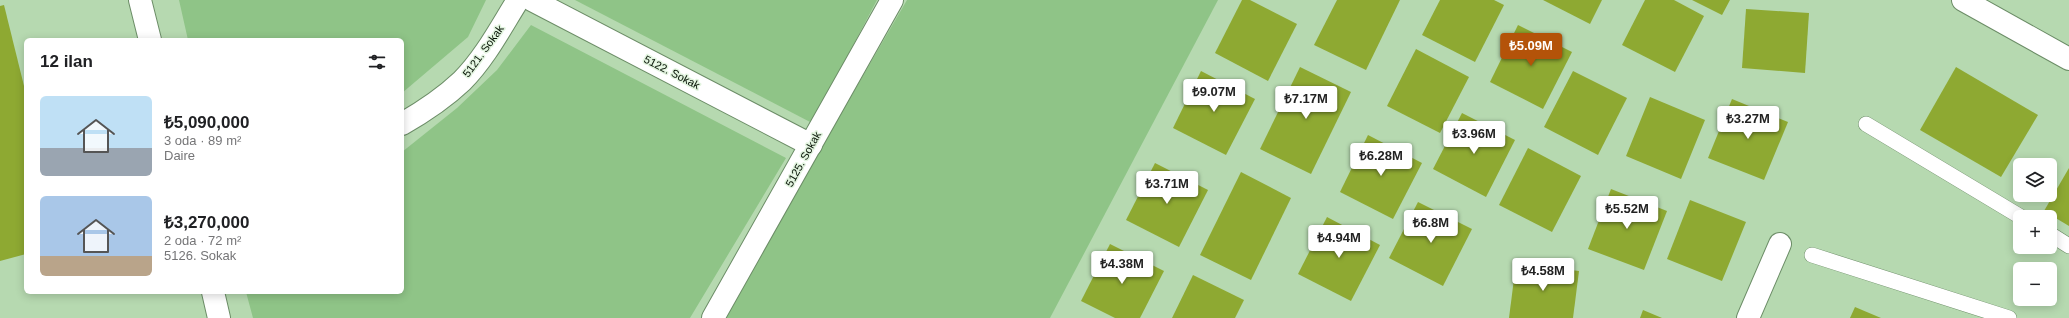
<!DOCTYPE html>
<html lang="tr">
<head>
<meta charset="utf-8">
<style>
	:root { --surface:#fff; --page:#f6f6f6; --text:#202124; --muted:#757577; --accent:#b45309 }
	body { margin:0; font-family:Helvetica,sans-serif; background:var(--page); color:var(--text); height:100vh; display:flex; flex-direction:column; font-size:15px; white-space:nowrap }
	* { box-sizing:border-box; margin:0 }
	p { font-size:13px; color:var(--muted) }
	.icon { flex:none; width:22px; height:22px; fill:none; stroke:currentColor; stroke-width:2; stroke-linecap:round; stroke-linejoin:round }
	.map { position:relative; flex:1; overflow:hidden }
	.details { position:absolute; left:24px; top:38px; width:380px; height:256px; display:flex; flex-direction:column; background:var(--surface); border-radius:6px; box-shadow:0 2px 10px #0003 }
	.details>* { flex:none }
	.buttons { position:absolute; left:2013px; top:158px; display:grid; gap:8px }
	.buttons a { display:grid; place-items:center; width:44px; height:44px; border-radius:6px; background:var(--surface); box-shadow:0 2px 10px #0003; font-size:20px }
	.price { position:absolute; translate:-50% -34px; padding:0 9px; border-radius:4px; background:#fff; color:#222; font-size:13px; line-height:26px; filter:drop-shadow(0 1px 2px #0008) }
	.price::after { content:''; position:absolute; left:50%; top:24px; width:12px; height:9px; margin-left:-6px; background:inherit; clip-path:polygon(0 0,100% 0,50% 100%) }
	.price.current { background:var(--accent); color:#fff }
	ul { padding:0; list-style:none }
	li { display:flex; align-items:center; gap:12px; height:100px; padding:0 16px }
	li span { display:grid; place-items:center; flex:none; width:112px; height:80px; border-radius:6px; color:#555 }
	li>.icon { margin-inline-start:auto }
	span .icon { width:48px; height:48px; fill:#fffc; stroke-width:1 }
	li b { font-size:17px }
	h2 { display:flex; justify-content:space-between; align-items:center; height:48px; padding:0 16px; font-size:17px }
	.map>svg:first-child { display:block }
	.green { fill:#8fc487 }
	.building { fill:#8ea932 }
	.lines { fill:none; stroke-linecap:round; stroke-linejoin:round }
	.service-casing { stroke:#6c8d67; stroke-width:16 }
	.minor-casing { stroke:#6c8d67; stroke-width:24 }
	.tertiary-casing { stroke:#6c8d67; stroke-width:24 }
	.service { stroke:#fff; stroke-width:15 }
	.minor { stroke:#fff; stroke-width:22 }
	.tertiary { stroke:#fff; stroke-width:22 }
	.labels { text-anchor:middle; stroke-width:3; stroke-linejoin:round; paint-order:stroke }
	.street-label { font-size:11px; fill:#061205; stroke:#e2f4df }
</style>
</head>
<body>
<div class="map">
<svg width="2069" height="318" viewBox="0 0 2069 318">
	<rect width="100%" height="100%" fill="#b6d9b0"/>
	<g class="green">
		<polygon points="179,0 486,0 468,37 402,93 402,40 188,40"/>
		<polygon points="575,0 877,0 812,123"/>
		<polygon points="907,0 1218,0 1050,318 722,318"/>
		<polygon points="531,25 786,158 690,318 253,318 246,292 402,292 402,152 457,108 497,70"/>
	</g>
	<g class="building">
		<polygon points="1242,0 1250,0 1297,24 1268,81 1215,53"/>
		<polygon points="1337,0 1400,0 1366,70 1314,45"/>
		<polygon points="1440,0 1494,0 1504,5 1475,62 1422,35"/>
		<polygon points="1543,0 1602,0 1590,24"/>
		<polygon points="1645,0 1674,0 1704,16 1675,72 1622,45"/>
		<polygon points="1692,0 1730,0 1722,15"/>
		<polygon points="4,5 26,94 26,254 0,261 0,6"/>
		<polygon points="1746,9 1809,13 1805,73 1742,68"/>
		<polygon points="1518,25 1572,52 1543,109 1490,82"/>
		<polygon points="1416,49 1469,77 1440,133 1387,106"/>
		<polygon points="1300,67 1351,92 1311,174 1260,149"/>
		<polygon points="1956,67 2038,115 2001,177 1920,130"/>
		<polygon points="1201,71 1255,99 1226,155 1173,128"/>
		<polygon points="1573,71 1627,98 1598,155 1544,127"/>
		<polygon points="1650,97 1705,120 1681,179 1626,156"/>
		<polygon points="1732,99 1788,122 1764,180 1708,158"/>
		<polygon points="1462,113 1515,140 1486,197 1433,169"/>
		<polygon points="1368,135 1422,163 1393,219 1340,192"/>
		<polygon points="1528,148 1581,176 1552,232 1499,205"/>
		<polygon points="1155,163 1208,190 1179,247 1126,220"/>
		<polygon points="2069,168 2069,226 2044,211"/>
		<polygon points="1241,172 1291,198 1251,280 1200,255"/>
		<polygon points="1611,189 1667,211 1644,270 1588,249"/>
		<polygon points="1690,200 1746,222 1722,281 1667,259"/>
		<polygon points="1418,202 1472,229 1443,286 1389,258"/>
		<polygon points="1327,217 1380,245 1351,301 1298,274"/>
		<polygon points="1110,244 1164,271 1140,318 1115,318 1081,301"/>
		<polygon points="1516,263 1579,271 1573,318 1509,318"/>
		<polygon points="1193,275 1244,300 1235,318 1172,318"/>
		<polygon points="1855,307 1881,318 1850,318"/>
		<polygon points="1643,310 1662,318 1640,318"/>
	</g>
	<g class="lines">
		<g class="service-casing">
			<g id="service">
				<polyline points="1866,124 2021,217"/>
				<polyline points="2050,234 2069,246"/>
				<polyline points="1812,255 2009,318"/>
			</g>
		</g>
		<g class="minor-casing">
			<g id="minor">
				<polyline points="532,0 811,145"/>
				<polyline points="1963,0 2069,59"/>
				<path d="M402,124C423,112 444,98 462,81C485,58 501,27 518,0"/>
				<polyline points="713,318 892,0"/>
				<polyline points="1748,318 1780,244"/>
			</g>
		</g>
		<g class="tertiary-casing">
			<g id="tertiary">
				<polyline points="140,0 150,40"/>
				<polyline points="213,292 219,318"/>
			</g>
		</g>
		<use href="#service" class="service"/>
		<use href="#minor" class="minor"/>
		<use href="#tertiary" class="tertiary"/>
	</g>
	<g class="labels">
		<g class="street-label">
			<text transform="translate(483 51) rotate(-54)" y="4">5121. Sokak</text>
			<text transform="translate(672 72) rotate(27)" y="4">5122. Sokak</text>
			<text transform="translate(803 159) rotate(-61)" y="4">5125. Sokak</text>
		</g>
	</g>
</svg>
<div class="buttons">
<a><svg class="icon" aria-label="layers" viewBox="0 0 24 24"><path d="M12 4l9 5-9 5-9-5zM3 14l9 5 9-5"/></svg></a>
<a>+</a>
<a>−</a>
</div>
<b class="price current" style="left:1531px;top:67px">₺5.09M</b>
<b class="price" style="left:1214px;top:113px">₺9.07M</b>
<b class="price" style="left:1306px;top:120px">₺7.17M</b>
<b class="price" style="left:1748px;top:140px">₺3.27M</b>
<b class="price" style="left:1474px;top:155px">₺3.96M</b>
<b class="price" style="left:1381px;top:177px">₺6.28M</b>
<b class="price" style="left:1167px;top:205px">₺3.71M</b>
<b class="price" style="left:1627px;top:230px">₺5.52M</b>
<b class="price" style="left:1431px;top:244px">₺6.8M</b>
<b class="price" style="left:1339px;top:259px">₺4.94M</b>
<b class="price" style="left:1122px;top:285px">₺4.38M</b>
<b class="price" style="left:1543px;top:292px">₺4.58M</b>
<section class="details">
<h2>12 ilan<svg class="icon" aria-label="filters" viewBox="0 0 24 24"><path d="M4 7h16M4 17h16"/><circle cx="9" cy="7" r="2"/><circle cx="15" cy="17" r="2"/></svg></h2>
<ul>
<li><span style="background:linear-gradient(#bfe0f5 65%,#9aa5b1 0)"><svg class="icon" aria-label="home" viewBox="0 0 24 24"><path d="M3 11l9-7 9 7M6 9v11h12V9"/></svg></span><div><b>₺5,090,000</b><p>3 oda · 89 m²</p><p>Daire</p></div></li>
<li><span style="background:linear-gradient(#a9c7e8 75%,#b9a48a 0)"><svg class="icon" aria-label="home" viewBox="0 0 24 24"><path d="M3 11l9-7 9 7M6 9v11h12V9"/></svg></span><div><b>₺3,270,000</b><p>2 oda · 72 m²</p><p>5126. Sokak</p></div></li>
</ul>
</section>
</div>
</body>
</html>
